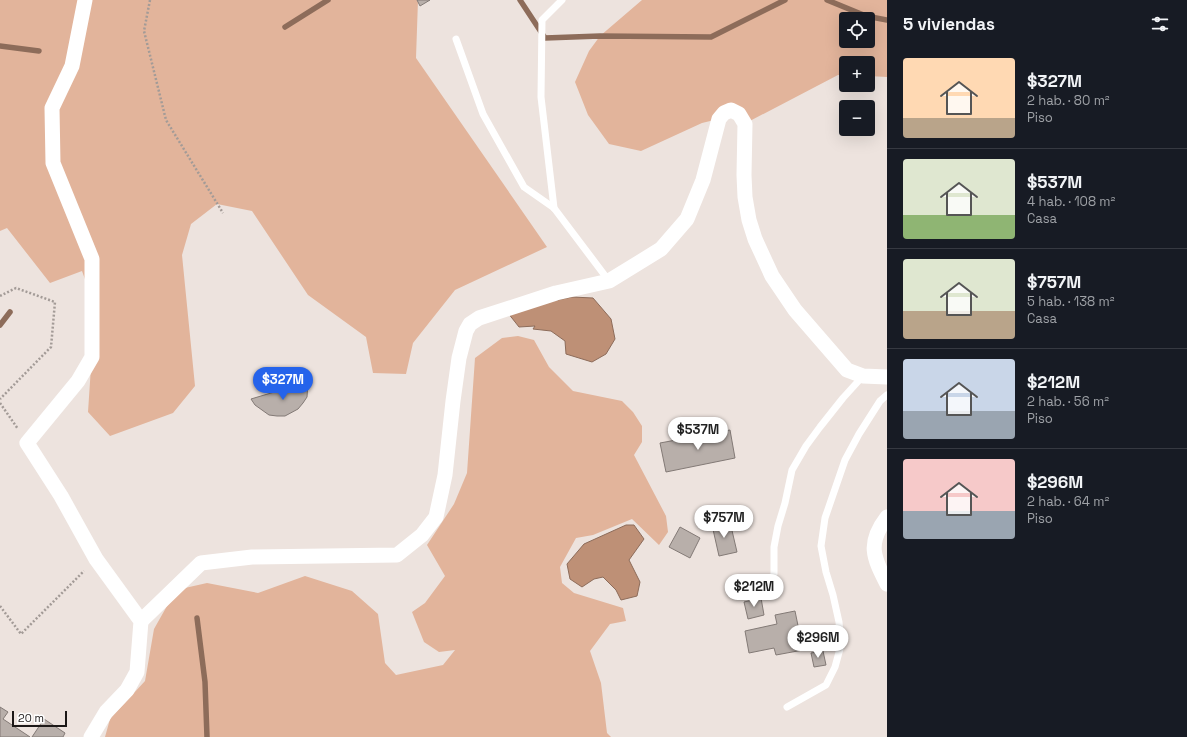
<!DOCTYPE html>
<html lang="es">
<head>
<meta charset="utf-8">
<style>
	:root { --surface:#171b24; --page:#242831; --text:#f1f3f6; --muted:#9ea1a6; --line:#363941; --accent:#2563eb }
	body { margin:0; font-family:"Space Grotesk",sans-serif; background:var(--page); color:var(--text); height:100vh; display:flex; flex-direction:column; font-size:15px; white-space:nowrap }
	* { box-sizing:border-box; margin:0 }
	p { font-size:13px; color:var(--muted) }
	.icon { flex:none; width:22px; height:22px; fill:none; stroke:currentColor; stroke-width:2; stroke-linecap:round; stroke-linejoin:round }
	.map { position:relative; flex:1; overflow:hidden }
	.sheet { display:flex; flex-direction:column; background:var(--surface); width:300px }
	.sheet>* { flex:none }
	.fabs { position:absolute; left:839px; top:12px; display:grid; gap:8px }
	.fabs a { display:grid; place-items:center; width:36px; height:36px; border-radius:4px; background:var(--surface); box-shadow:0 4px 16px #0002; font-size:20px }
	.scale { position:absolute; left:12px; bottom:10px; width:55px; box-sizing:border-box; padding-left:4px; border:2px solid #1c1817; border-top:0; font-size:11px; line-height:14px; white-space:nowrap; color:#1c1817; -webkit-text-stroke:3px #fff; paint-order:stroke }
	.price { position:absolute; translate:-50% -34px; padding:0 9px; border-radius:14px; background:#fff; color:#222; font-size:13px; line-height:26px; filter:drop-shadow(0 1px 2px #0008) }
	.price::after { content:''; position:absolute; left:50%; top:24px; width:12px; height:9px; margin-left:-6px; background:inherit; clip-path:polygon(0 0,100% 0,50% 100%) }
	.price.active { background:var(--accent); color:#fff }
	ul { padding:0; list-style:none }
	li { display:flex; align-items:center; gap:12px; height:100px; padding:0 16px }
	li+li { border-top:1px solid var(--line) }
	li span { display:grid; place-items:center; flex:none; width:112px; height:80px; border-radius:4px; color:#555 }
	li>.icon { margin-inline-start:auto }
	span .icon { width:48px; height:48px; fill:#fffc; stroke-width:1 }
	li b { font-size:17px }
	h2 { display:flex; justify-content:space-between; align-items:center; height:48px; padding:0 16px; font-size:17px }
	main { display:flex; flex:1; min-height:0 }
	.map>svg:first-child { display:block }
	.green { fill:#e2b49b; fill-rule:evenodd }
	.water { fill:#be9076; stroke:#8d6c5a }
	.lines { fill:none; stroke-linecap:round; stroke-linejoin:round }
	.stream { stroke:#8d6c5a; stroke-width:5.5 }
	.building { fill:#b8afaa; stroke:#837a76 }
	.path { stroke:#a39b97; stroke-width:2.5; stroke-dasharray:2 2; stroke-linecap:butt }
	.service { stroke:#fff; stroke-width:7 }
	.minor { stroke:#fff; stroke-width:15 }
</style>
</head>
<body>
<main>
<div class="map">
<svg width="887" height="737" viewBox="0 0 887 737">
	<rect width="100%" height="100%" fill="#ede3de"/>
	<g class="green">
		<polygon points="0,0 418,0 416,58 547,247 455,290 413,343 406,374 373,373 366,337 308,295 252,211 217,204 191,224 182,255 195,386 173,413 110,436 88,412 95,307 82,271 50,283 7,228 0,231"/>
		<path d="M642,0H887V77L868,76V63H846V75H838L746,123L739,114L702,123L641,151L609,144L588,115L575,82L589,51L600,36ZM846,19H868V41H846Z"/>
		<polygon points="518,336 534,340 549,367 573,391 622,401 633,412 642,426 642,442 634,455 666,516 668,532 659,545 632,519 593,535 576,538 560,567 562,583 574,593 623,608 626,621 610,624 590,651 601,683 607,733 611,737 105,737 110,719 145,681 154,629 176,590 207,583 258,593 305,576 352,591 378,614 385,663 396,675 443,665 455,650 439,652 424,642 412,612 425,603 445,576 427,545 454,504 467,473 475,358 502,338"/>
	</g>
	<g class="water">
		<polygon points="572,297 593,298 611,319 615,339 606,354 592,362 566,354 565,341 551,331 533,329 535,326 519,327 508,313 523,307"/>
		<polygon points="626,525 634,525 644,539 629,560 640,582 637,596 621,600 616,590 603,577 594,579 582,587 570,579 567,564 584,544"/>
	</g>
	<g class="lines">
		<g class="stream">
			<polyline points="520,0 545,38 600,36 711,37 785,0"/>
			<polyline points="827,0 866,16 887,20"/>
			<polyline points="285,27 328,0"/>
			<polyline points="0,46 39,51"/>
			<polyline points="0,325 10,312"/>
			<polyline points="197,618 205,682 207,737"/>
		</g>
	</g>
	<g class="building">
		<polygon points="417,0 430,0 420,6"/>
		<polygon points="308,382 307,397 303,403 298,409 285,416 277,416 269,415 255,405 251,399"/>
		<polygon points="730,430 735,458 666,472 660,443"/>
		<polygon points="730,522 737,552 719,556 712,525"/>
		<polygon points="680,527 700,538 690,558 669,547"/>
		<polygon points="761,598 764,615 748,619 744,602"/>
		<polygon points="795,611 803,650 776,655 774,648 749,653 745,631 777,624 775,615"/>
		<polygon points="823,651 826,665 814,667 811,653"/>
		<polygon points="0,707 8,712 3,719 30,737 0,737"/>
		<polygon points="44,719 65,733 63,737 32,737"/>
	</g>
	<g class="lines">
		<g class="path">
			<polyline points="150,0 144,31 166,120 223,213"/>
			<polyline points="0,296 16,288 55,302 51,347 0,399"/>
			<polyline points="0,403 18,429"/>
			<polyline points="0,606 21,634 84,571"/>
		</g>
		<g class="service">
			<polyline points="456,39 483,114 524,187 554,208 609,281"/>
			<polyline points="554,208 541,97 542,20 562,0"/>
			<polyline points="769,588 774,574 774,547 778,526 785,503 792,470 806,446 820,427 843,398 863,376"/>
			<polyline points="787,707 826,685 835,667 841,645 839,622 833,595 826,572 821,546 825,518 845,460 859,434 880,401 887,395"/>
		</g>
		<g class="minor">
			<polyline points="85,0 72,66 52,108 53,163 92,259 92,357 78,381 27,443 61,496 96,559 141,621 137,672 127,690 106,712 91,737"/>
			<path d="M887,517C867,543 873,557 887,584"/>
			<polyline points="141,621 201,563 252,557 397,555 422,535 436,517 445,475 453,401 459,358 466,331 470,324 479,318 556,293 609,281 661,249 687,219 703,180 719,119 724,113 731,110 739,114 745,124 744,175 745,197 749,220 755,239 772,276 795,310 847,370 863,376 887,377"/>
		</g>
	</g>
</svg>
<div class="fabs">
<a><svg class="icon" aria-label="locate" viewBox="0 0 24 24"><circle cx="12" cy="12" r="6"/><path d="M12 2v4M12 18v4M2 12h4M18 12h4"/></svg></a>
<a>+</a>
<a>−</a>
</div>
<div class="scale">20 m</div>
<b class="price active" style="left:283px;top:401px">$327M</b>
<b class="price" style="left:698px;top:451px">$537M</b>
<b class="price" style="left:724px;top:539px">$757M</b>
<b class="price" style="left:754px;top:608px">$212M</b>
<b class="price" style="left:818px;top:659px">$296M</b>
</div>
<section class="sheet">
<h2>5 viviendas<svg class="icon" aria-label="filters" viewBox="0 0 24 24"><path d="M4 7h16M4 17h16"/><circle cx="9" cy="7" r="2"/><circle cx="15" cy="17" r="2"/></svg></h2>
<ul>
<li><span style="background:linear-gradient(#ffd9b3 75%,#b9a48a 0)"><svg class="icon" aria-label="home" viewBox="0 0 24 24"><path d="M3 11l9-7 9 7M6 9v11h12V9"/></svg></span><div><b>$327M</b><p>2 hab. · 80 m²</p><p>Piso</p></div></li>
<li><span style="background:linear-gradient(#dfe7d0 70%,#8fb573 0)"><svg class="icon" aria-label="home" viewBox="0 0 24 24"><path d="M3 11l9-7 9 7M6 9v11h12V9"/></svg></span><div><b>$537M</b><p>4 hab. · 108 m²</p><p>Casa</p></div></li>
<li><span style="background:linear-gradient(#dfe7d0 65%,#b9a48a 0)"><svg class="icon" aria-label="home" viewBox="0 0 24 24"><path d="M3 11l9-7 9 7M6 9v11h12V9"/></svg></span><div><b>$757M</b><p>5 hab. · 138 m²</p><p>Casa</p></div></li>
<li><span style="background:linear-gradient(#c9d6e8 65%,#9aa5b1 0)"><svg class="icon" aria-label="home" viewBox="0 0 24 24"><path d="M3 11l9-7 9 7M6 9v11h12V9"/></svg></span><div><b>$212M</b><p>2 hab. · 56 m²</p><p>Piso</p></div></li>
<li><span style="background:linear-gradient(#f6c9c9 65%,#9aa5b1 0)"><svg class="icon" aria-label="home" viewBox="0 0 24 24"><path d="M3 11l9-7 9 7M6 9v11h12V9"/></svg></span><div><b>$296M</b><p>2 hab. · 64 m²</p><p>Piso</p></div></li>
</ul>
</section>
</main>
</body>
</html>
